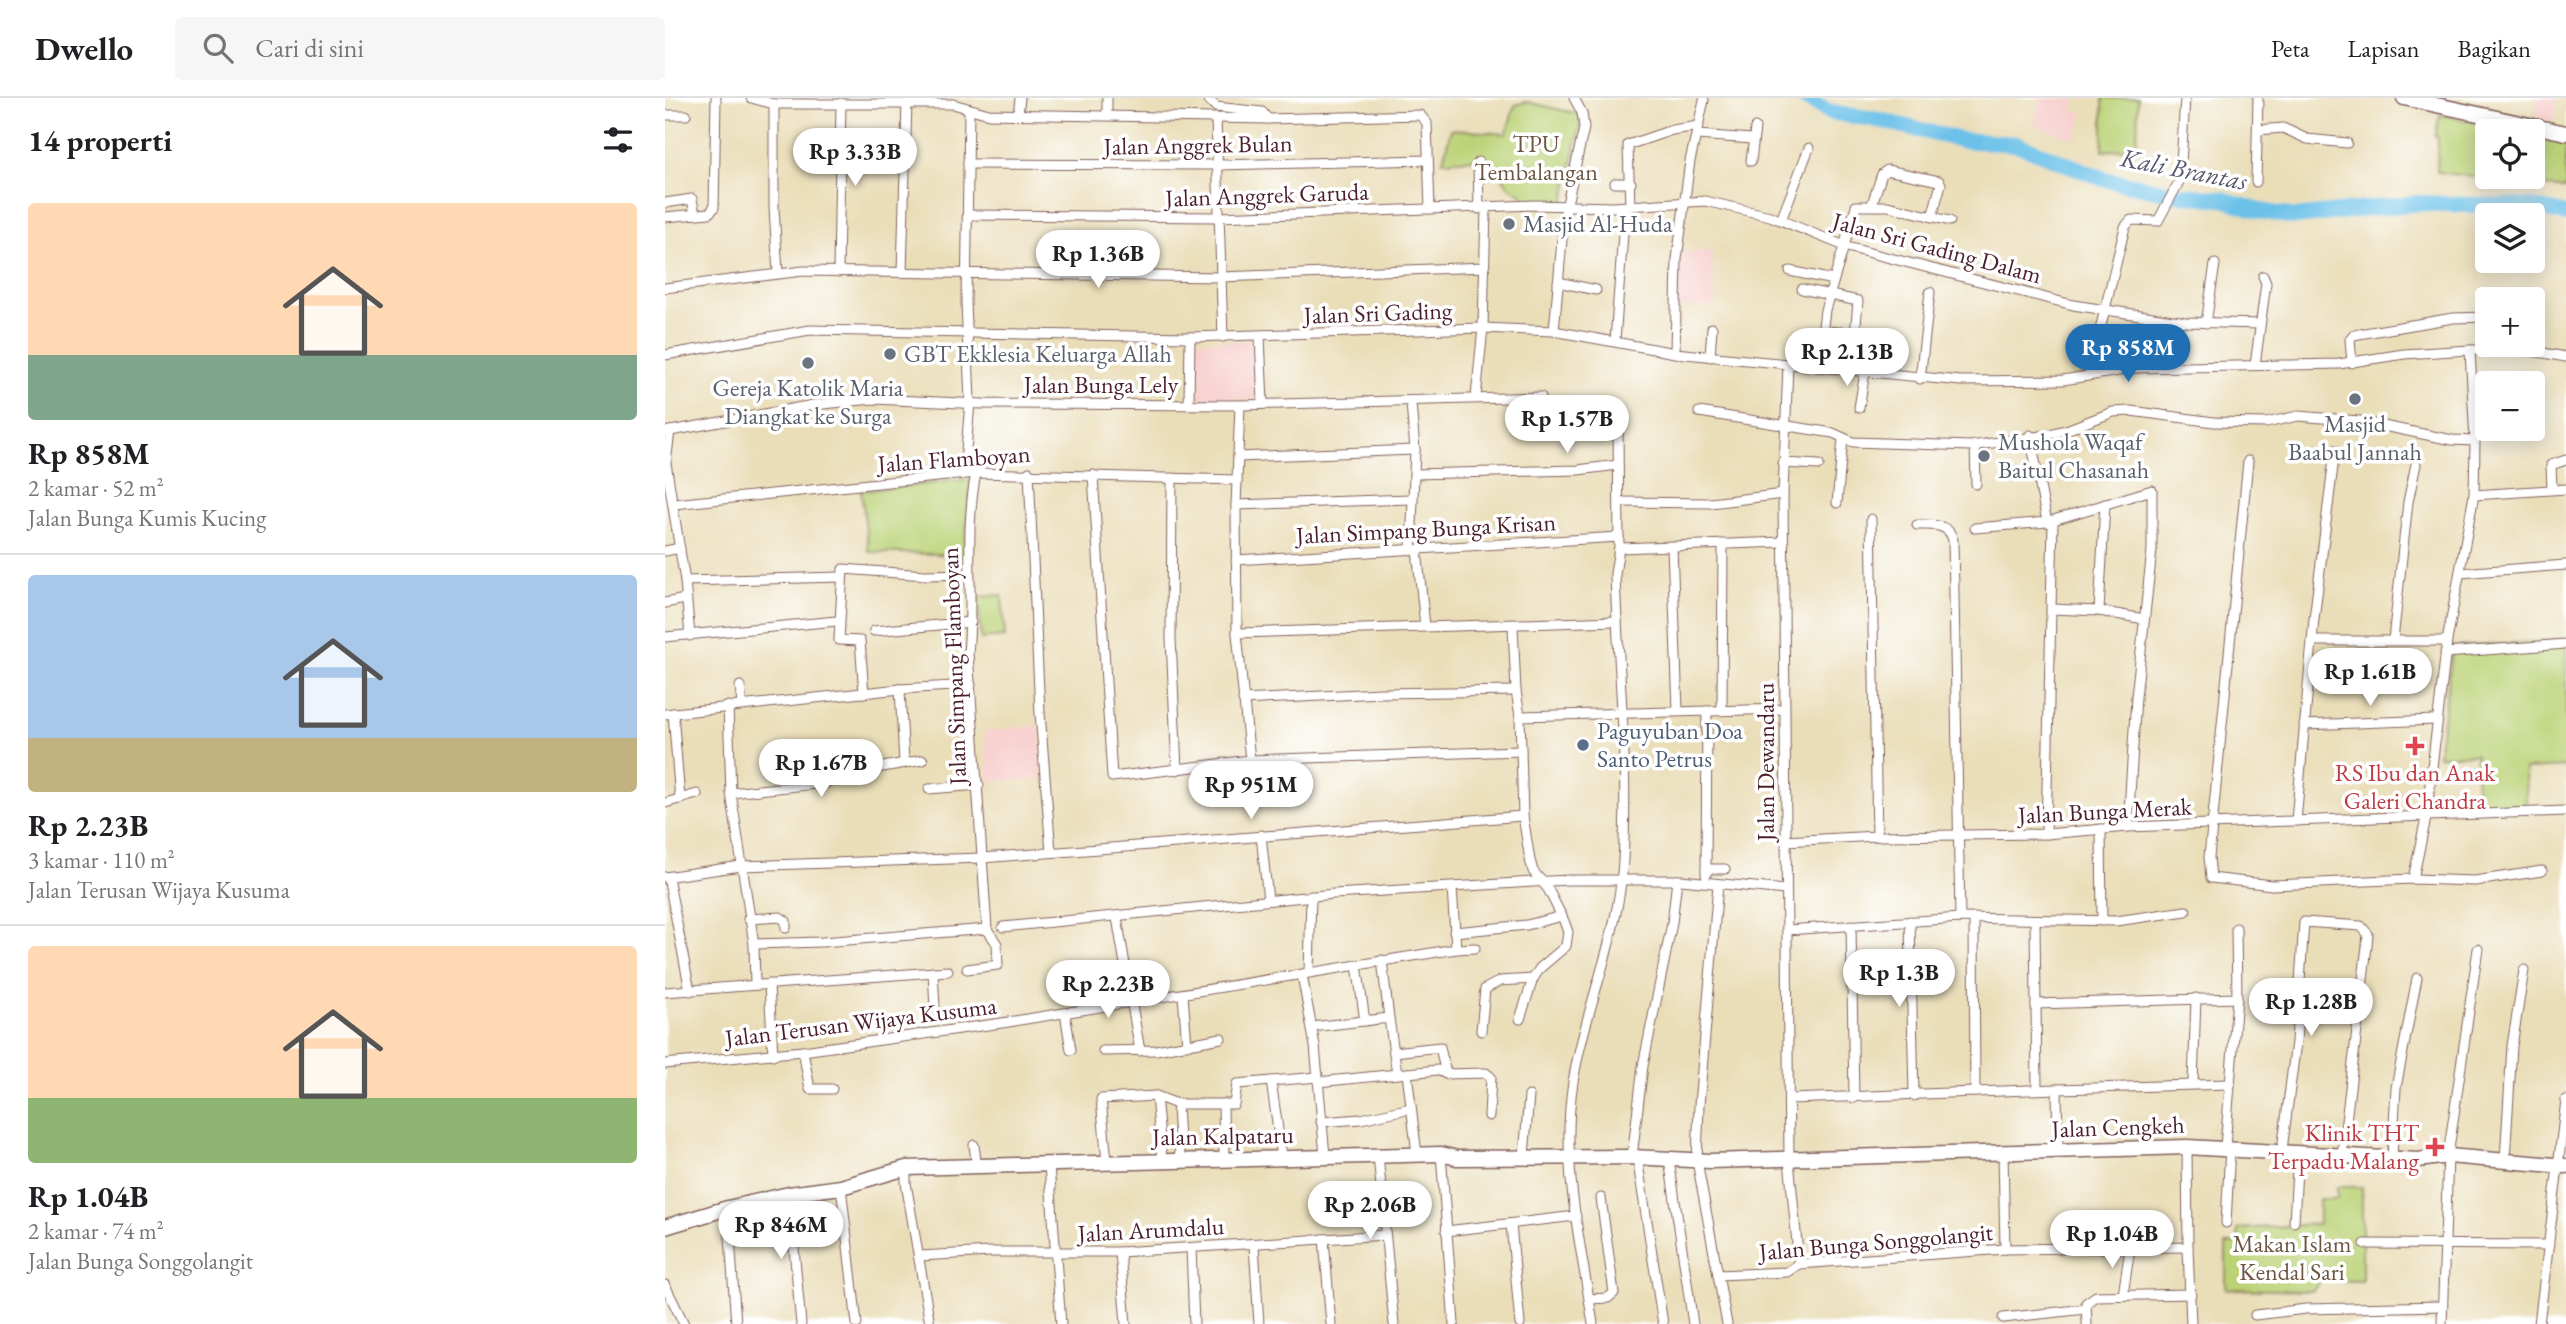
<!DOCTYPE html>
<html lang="id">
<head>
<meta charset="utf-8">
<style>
	:root { --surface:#fff; --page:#f6f6f6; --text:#202124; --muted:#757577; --line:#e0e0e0; --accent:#1f6fb2 }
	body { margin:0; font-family:"EB Garamond",serif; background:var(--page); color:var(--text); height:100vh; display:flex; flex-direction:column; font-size:26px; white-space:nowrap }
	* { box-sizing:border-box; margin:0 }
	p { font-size:23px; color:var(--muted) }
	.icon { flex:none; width:38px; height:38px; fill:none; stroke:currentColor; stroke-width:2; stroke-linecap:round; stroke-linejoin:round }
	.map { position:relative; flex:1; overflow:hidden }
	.details { display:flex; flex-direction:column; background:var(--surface); width:665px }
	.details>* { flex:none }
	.fabs { position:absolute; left:1810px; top:21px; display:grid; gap:14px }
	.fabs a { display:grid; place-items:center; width:70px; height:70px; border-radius:7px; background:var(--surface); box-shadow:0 4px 18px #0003; font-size:35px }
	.price { position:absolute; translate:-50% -60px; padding:0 16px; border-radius:24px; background:#fff; color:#222; font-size:23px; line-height:46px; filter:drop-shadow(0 2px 4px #0008) }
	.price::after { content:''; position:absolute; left:50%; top:42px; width:21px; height:16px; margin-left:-10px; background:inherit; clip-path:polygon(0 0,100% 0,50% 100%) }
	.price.selected { background:var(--accent); color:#fff }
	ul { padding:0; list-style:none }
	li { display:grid; align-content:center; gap:14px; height:371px; padding:0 28px }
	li+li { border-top:2px solid var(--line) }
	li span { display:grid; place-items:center; height:217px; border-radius:7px; color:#555 }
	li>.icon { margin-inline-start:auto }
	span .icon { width:126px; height:126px; fill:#fffc; stroke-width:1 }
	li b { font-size:30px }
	h2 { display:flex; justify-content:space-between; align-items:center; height:84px; padding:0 28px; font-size:30px }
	header { display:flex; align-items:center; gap:42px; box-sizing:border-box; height:98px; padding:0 35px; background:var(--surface); border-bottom:2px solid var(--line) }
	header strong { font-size:33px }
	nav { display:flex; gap:38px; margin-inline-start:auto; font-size:24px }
	.search { width:490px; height:63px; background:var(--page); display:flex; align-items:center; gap:18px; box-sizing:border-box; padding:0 24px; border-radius:7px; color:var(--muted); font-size:26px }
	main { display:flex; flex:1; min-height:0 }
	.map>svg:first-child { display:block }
	.built { fill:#f7d0cf }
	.green { fill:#bbd276; stroke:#827850; stroke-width:2 }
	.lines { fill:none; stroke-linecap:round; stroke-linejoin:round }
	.river { stroke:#6cc1e9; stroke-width:16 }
	.minor-casing { stroke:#82625d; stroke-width:11 }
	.primary-casing { stroke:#82625d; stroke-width:17 }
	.minor { stroke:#fff; stroke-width:9 }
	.primary { stroke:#fff; stroke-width:14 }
	.worship-dot { fill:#6b7280; stroke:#fff; stroke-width:2.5 }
	.service-dot { fill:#5c6f8a; stroke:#fff; stroke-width:2.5 }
	.health-dot { fill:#e0444e; stroke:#fff; stroke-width:2.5 }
	.labels { text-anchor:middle; stroke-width:7; stroke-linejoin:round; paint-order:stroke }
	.park-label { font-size:24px; fill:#6c5542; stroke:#fff }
	.street-label { font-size:24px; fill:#4a1f2b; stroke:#fff }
	.worship-label { font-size:24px; fill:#5b616d; stroke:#fff; text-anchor:start }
	.service-label { font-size:24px; fill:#4e5e75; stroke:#fff; text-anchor:start }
	.health-label { font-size:24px; fill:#be3a42; stroke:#fff }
	.water-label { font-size:26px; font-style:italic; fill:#56586e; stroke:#fff }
</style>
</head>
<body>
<header>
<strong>Dwello</strong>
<div class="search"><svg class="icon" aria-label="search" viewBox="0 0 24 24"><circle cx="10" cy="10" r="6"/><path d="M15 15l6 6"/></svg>Cari di sini</div>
<nav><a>Peta</a><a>Lapisan</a><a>Bagikan</a></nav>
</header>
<main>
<section class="details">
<h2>14 properti<svg class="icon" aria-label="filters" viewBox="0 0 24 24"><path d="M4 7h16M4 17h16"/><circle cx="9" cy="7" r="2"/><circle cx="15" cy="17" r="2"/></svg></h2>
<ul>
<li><span style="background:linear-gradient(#ffd9b3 70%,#7fa58c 0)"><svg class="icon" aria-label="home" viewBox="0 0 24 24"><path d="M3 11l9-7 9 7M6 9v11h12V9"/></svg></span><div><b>Rp 858M</b><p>2 kamar · 52 m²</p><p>Jalan Bunga Kumis Kucing</p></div></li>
<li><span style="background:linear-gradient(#a9c7e8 75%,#c2b280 0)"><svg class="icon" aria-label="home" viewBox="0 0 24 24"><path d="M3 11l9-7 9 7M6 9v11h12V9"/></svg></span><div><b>Rp 2.23B</b><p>3 kamar · 110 m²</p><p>Jalan Terusan Wijaya Kusuma</p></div></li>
<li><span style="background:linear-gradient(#ffd9b3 70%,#8fb573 0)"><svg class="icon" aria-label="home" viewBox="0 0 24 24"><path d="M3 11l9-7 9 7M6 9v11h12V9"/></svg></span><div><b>Rp 1.04B</b><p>2 kamar · 74 m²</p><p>Jalan Bunga Songgolangit</p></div></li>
</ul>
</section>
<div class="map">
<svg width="1901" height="1226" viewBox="0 0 1901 1226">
	<rect width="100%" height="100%" fill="#fff"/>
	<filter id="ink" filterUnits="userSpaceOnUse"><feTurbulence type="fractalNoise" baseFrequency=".0143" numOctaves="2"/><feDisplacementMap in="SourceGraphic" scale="14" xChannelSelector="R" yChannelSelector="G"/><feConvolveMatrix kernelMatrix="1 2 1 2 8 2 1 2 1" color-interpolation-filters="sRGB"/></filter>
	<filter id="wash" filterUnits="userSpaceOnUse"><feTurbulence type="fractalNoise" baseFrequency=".00686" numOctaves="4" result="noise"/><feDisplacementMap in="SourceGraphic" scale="28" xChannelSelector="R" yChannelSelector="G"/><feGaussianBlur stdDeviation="1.57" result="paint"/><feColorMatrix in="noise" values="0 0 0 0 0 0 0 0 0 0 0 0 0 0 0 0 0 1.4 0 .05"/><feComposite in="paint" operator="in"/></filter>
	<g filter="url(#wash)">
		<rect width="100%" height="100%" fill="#eadeb9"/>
		<g class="built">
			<polygon points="1376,0 1411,0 1408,12 1419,15 1411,41 1368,27"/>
			<polygon points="1871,0 1892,0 1889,23 1870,20"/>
			<polygon points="1047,153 1050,209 1014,209 1016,155"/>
			<polygon points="530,242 590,243 592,302 528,301 527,243"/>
			<polygon points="374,628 378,681 323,684 320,633"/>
		</g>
		<g class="green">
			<polygon points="1438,0 1473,0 1472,50 1438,53"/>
			<polygon points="862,4 914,16 916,22 899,105 860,104 859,98 843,88 828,64 811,61 778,63 786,31 841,36 850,7"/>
			<polygon points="1775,17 1854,33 1822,33 1822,79 1867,79 1867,36 1901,43 1901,91 1772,74 1773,40 1770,39"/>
			<polygon points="306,381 299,457 204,454 196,393"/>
			<polygon points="337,497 340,539 316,541 313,499"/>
			<polygon points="1901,542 1901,669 1860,671 1861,707 1812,708 1811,656 1773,658 1788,549"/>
			<polygon points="1672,1089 1697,1089 1697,1183 1655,1182 1648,1193 1561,1191 1561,1146 1573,1145 1573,1131 1654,1126 1654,1101 1672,1101"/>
		</g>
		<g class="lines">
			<polyline class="river" points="1139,0 1165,14 1214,22 1296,42 1352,46 1439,81 1510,96 1558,101 1595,113 1630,119 1753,105 1865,109 1901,116"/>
		</g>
	</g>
	<g filter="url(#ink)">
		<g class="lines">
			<g class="minor-casing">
				<g id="minor">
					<polyline points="86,0 109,6 288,6 324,16 603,21 755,17 762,25 765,111"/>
					<polyline points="442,0 442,16"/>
					<polyline points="542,0 551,9 597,14 603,21"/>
					<polyline points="109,6 109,110 113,175"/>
					<polyline points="353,16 355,0"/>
					<polyline points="0,17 21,17"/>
					<polyline points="551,21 558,239"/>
					<polyline points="1593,32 1618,30 1642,41 1682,45"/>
					<polyline points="1032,37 1087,41"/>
					<polyline points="1086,63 1090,30"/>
					<polyline points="813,64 814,111"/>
					<polyline points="303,66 553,67 763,62"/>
					<polyline points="1591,84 1593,0"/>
					<polyline points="950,85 966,85"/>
					<polyline points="0,105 27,101 30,116"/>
					<polyline points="1207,106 1217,76 1222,72 1274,83 1276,86 1267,119"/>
					<polyline points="965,109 963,47 1007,32 1034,28"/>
					<polyline points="304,117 553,119 869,107 948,109 1040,103 1105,118 1182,149 1408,207 1521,224 1595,226"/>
					<polyline points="0,119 44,115 49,110 51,0"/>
					<polyline points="1116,122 1144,50"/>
					<polyline points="1125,173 1168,182"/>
					<polyline points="173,174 176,5"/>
					<polyline points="237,174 242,5"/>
					<polyline points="893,184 931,192"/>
					<polyline points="0,190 138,173 556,179 820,169"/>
					<polyline points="1137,191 1193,203 1187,273"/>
					<polyline points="1541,225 1550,166"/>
					<polyline points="889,233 899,119 919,30 917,15 909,0"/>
					<polyline points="1157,233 1190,235"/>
					<polyline points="595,239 598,305"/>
					<polyline points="950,243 960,109"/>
					<polyline points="1010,255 1012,161 1025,63 1039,2"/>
					<polyline points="0,257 145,232 525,239 818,230 889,233 1010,255 1296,283 1398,282 1472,270 1674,266 1739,256 1805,252 1856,251 1901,259"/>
					<polyline points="1045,259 1047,230"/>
					<polyline points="1687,265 1685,241 1688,237 1788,220 1822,219"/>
					<polyline points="1123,266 1118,396 1124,1062 1134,1166"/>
					<polyline points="1590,267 1601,185 1598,178"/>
					<polyline points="1153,269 1160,212 1191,108 1223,108 1285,123"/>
					<polyline points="1424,277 1460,129 1466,122 1493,123 1515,82 1520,0"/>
					<polyline points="1255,281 1265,194"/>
					<polyline points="811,299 818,230 821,110"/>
					<polyline points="746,305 750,352 746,452"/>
					<polyline points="524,306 525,239"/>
					<polyline points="575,307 571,407 572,535 585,662"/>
					<polyline points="1194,310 1200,274"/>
					<polyline points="1809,311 1822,310"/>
					<polyline points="1034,314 1168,335 1188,344 1306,348 1376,338 1404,331 1448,314 1466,313 1549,324 1601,325 1633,318 1694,323 1787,342 1810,343"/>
					<polyline points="5,333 1,365 20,483 25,538"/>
					<polyline points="0,334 148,307 208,301 318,306 575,307 876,299"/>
					<polyline points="1365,337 1382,424"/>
					<polyline points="1310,347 1311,386"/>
					<polyline points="573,359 750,352"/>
					<polyline points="1583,363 1544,759 1546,780 1607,787 1748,781 1810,783 1877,773"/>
					<polyline points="1118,365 1154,367"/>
					<polyline points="364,374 375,615 386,754"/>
					<polyline points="299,376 305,304 301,204 304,12"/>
					<polyline points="749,376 913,372 953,367"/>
					<polyline points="428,377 447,679 585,662 856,653"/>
					<polyline points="507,380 506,541 512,672"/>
					<polyline points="1887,391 1886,367 1901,362"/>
					<polyline points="1809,397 1901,391"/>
					<polyline points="954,404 1046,405 1118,396"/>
					<polyline points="1172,405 1178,341"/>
					<polyline points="9,406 311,375 572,382"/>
					<polyline points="571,407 746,401"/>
					<polyline points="1206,421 1212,738"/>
					<path d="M1252,427C1267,427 1284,425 1288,442L1295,820"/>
					<polyline points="1310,430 1382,424 1487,392 1487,452 1471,599 1463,729"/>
					<polyline points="1007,448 1013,613"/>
					<polyline points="954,450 1119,444"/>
					<polyline points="752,452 760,528"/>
					<polyline points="0,453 15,450"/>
					<polyline points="571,462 954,439"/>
					<polyline points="1795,475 1901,467"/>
					<polyline points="20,483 177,479"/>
					<polyline points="0,505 20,501"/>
					<polyline points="1387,511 1434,513 1479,521"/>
					<polyline points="1434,513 1440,406"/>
					<polyline points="848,528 851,593 855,618 858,718 865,762 868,773 883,791 899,823 903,834 901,848 875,870 868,881 855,921"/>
					<polyline points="209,533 306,524"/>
					<polyline points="572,535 952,523"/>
					<polyline points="0,539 172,523"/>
					<polyline points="1728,542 1743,404 1751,366"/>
					<polyline points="1647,543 1782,543"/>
					<polyline points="1780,555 1901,546"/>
					<polyline points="75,588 77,607"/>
					<polyline points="235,591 239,665"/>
					<polyline points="199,595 195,543 174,542 178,471 260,477 303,476"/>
					<polyline points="578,602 715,595 851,593"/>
					<polyline points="63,608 66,695 89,846 157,844 322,831"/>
					<polyline points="1057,612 1058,446"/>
					<polyline points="8,615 15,701"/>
					<polyline points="0,616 235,591 306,587"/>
					<polyline points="855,618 1120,611"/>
					<polyline points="1639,627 1771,622"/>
					<polyline points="264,691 314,687"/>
					<polyline points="66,695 160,685 183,675 258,662"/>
					<polyline points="0,705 32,696"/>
					<polyline points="1631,723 1649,521 1670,352"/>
					<polyline points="1436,731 1437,823"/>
					<polyline points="1381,736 1388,423"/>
					<polyline points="596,737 603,802"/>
					<polyline points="1120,743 1212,738 1381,736 1463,729 1901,713"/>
					<polyline points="1041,771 1060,771"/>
					<polyline points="1041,777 1042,613"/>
					<polyline points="0,779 76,768 317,760 858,718"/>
					<polyline points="3,779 25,893"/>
					<polyline points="1748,781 1761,720 1782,543 1809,397 1810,343 1805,252"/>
					<polyline points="1053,787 1034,1007 1032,1063 1062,1226"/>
					<polyline points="452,820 475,953"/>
					<polyline points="1309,820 1310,994"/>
					<polyline points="83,821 115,819 121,823 121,830"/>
					<polyline points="1370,822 1372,991"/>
					<polyline points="1245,823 1249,998"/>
					<polyline points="1186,827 1189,1000"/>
					<polyline points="338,829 669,796 903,782 1016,782 1121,792"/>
					<polyline points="1122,832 1295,820 1451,823 1521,813"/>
					<polyline points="789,834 862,827 897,818"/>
					<polyline points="89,846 90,887"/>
					<polyline points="791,851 810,850"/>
					<polyline points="717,862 724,920"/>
					<polyline points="692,867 700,923"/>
					<path d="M302,871L333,867L332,846L322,831L303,555C309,494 299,435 311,375"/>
					<polyline points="268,874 270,909"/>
					<polyline points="644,875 646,798"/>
					<polyline points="637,877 650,948 660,1058"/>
					<polyline points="104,886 108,957"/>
					<polyline points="0,894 283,873"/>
					<polyline points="518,897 522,947"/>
					<polyline points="1371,906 1572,900"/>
					<polyline points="400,915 406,952"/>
					<polyline points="647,929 724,920 732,976"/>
					<polyline points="816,933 820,891 835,883 868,881"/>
					<polyline points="138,953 145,991 167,991"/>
					<polyline points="438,953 491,952 556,940"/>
					<polyline points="729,954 775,949 781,976"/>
					<polyline points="0,966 138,953 337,925 791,851 787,790"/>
					<polyline points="742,975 752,1056"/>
					<polyline points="606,983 617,1059"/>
					<polyline points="653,984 773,972 781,976 821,975 826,979 824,1018"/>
					<polyline points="1528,986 1531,900"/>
					<polyline points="1392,991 1564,986"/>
					<polyline points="491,998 497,1062"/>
					<polyline points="1125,1001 1392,991 1393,1054"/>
					<polyline points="512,1006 515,1061"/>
					<polyline points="558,1006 559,1060"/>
					<polyline points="656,1024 696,1021 746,1010"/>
					<polyline points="309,1047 312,1070"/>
					<polyline points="1560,1049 1572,900 1571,830"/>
					<polyline points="1617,1052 1631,944 1639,824 1696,828 1703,836 1702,848 1677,1057"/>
					<polyline points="1338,1054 1340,1151"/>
					<polyline points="776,1056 789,1226"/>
					<polyline points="713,1057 729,1226"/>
					<polyline points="859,1058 864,998"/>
					<polyline points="967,1059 978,968 1007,825 1012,782"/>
					<polyline points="972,1059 998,1226"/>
					<polyline points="1727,1060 1731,990 1752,880"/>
					<polyline points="1004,1061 1028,1226"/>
					<polyline points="1840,1062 1847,948 1859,872"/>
					<polyline points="442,1064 436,1001 491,998 512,1006 569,1006 572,986 653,979"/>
					<polyline points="384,1067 396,1226"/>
					<polyline points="241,1070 241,1085 265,1226"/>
					<polyline points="176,1089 192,1226"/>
					<polyline points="124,1096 136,1226"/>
					<polyline points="63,1110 71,1226"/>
					<polyline points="1629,1124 1633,1054"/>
					<polyline points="1561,1125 1565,1049"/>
					<polyline points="846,1126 855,1226"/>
					<polyline points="781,1133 911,1118"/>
					<polyline points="659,1141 666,1226"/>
					<polyline points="1700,1146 1884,1147"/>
					<polyline points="589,1147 594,1226"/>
					<polyline points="1523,1149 1526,1226"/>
					<polyline points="526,1150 529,1226"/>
					<polyline points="455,1154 461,1226"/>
					<polyline points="255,1158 326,1154 455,1154 720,1137"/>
					<polyline points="1053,1177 1122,1174 1134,1166 1340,1151 1523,1149 1522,1049"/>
					<polyline points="0,1187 19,1226"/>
					<polyline points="1458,1197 1465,1150"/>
					<polyline points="925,1201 943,1200 949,1195 936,1100"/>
					<polyline points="1590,1217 1641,1211 1777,1208"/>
					<polyline points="1338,1220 1421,1211"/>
					<path d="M928,1226C916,1146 895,1065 908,984C920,909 954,840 958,762C964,668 953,571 950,476L954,450L953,327"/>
					<polyline points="1422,1226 1421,1205 1431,1198 1526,1196"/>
					<polyline points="1777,1226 1783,1058 1813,851"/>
					<polyline points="1874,1226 1901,1002"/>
				</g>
			</g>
			<g class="primary-casing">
				<g id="primary">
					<polyline points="1739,0 1901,35"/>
					<polyline points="0,1129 63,1110 124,1096 176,1089 241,1070 776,1056 792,1060 967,1059 1045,1063 1522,1049 1753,1062 1783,1058 1901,1068"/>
				</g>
			</g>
			<use href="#minor" class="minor"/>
			<use href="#primary" class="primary"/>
		</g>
	</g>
	<g class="worship-dot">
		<circle cx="844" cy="126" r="7"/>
		<circle cx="225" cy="256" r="7"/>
		<circle cx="143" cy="265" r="7"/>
		<circle cx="1690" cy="301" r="7"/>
		<circle cx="1319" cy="358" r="7"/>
	</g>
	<circle class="service-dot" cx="918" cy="647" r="7"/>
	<g class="health-dot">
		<path d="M1746.5 637.5h7v7h7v7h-7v7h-7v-7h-7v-7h7z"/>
		<path d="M1766.5 1038.5h7v7h7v7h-7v7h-7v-7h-7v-7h7z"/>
	</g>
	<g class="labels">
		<g class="park-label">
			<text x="871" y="54">TPU<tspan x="871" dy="28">Tembalangan</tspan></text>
			<text x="1627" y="1154">Makan Islam<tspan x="1627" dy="28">Kendal Sari</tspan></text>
		</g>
		<g class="street-label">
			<text transform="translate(533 47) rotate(-1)" y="8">Jalan Anggrek Bulan</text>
			<text transform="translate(602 97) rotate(-2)" y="8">Jalan Anggrek Garuda</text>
			<text transform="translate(1272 150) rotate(15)" y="8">Jalan Sri Gading Dalam</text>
			<text transform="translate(713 215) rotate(-2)" y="8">Jalan Sri Gading</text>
			<text x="436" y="295">Jalan Bunga Lely</text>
			<text transform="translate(289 361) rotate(-4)" y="8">Jalan Flamboyan</text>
			<text transform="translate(761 431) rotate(-3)" y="8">Jalan Simpang Bunga Krisan</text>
			<text transform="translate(289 568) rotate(-92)" y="8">Jalan Simpang Flamboyan</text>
			<text transform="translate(1101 664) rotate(-90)" y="8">Jalan Dewandaru</text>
			<text transform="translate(1440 713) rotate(-3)" y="8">Jalan Bunga Merak</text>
			<text transform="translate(196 924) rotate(-7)" y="8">Jalan Terusan Wijaya Kusuma</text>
			<text transform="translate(1453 1029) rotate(-2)" y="8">Jalan Cengkeh</text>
			<text transform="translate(558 1038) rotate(-1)" y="8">Jalan Kalpataru</text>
			<text transform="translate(486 1132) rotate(-3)" y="8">Jalan Arumdalu</text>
			<text transform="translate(1211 1144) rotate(-5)" y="8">Jalan Bunga Songgolangit</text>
		</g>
		<g class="worship-label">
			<text x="858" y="134">Masjid Al-Huda</text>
			<text x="239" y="264">GBT Ekklesia Keluarga Allah</text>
			<text x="143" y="298" text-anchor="middle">Gereja Katolik Maria<tspan x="143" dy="28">Diangkat ke Surga</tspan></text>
			<text x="1690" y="334" text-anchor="middle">Masjid<tspan x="1690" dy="28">Baabul Jannah</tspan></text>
			<text x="1333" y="352">Mushola Waqaf<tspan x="1333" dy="28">Baitul Chasanah</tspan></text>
		</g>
		<g class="service-label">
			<text x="932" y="641">Paguyuban Doa<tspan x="932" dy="28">Santo Petrus</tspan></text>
		</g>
		<g class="health-label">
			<text x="1750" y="683">RS Ibu dan Anak<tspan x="1750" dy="28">Galeri Chandra</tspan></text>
			<text x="1754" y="1043" text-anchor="end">Klinik THT<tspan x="1754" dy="28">Terpadu Malang</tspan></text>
		</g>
		<g class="water-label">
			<text transform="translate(1519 71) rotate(11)" y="9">Kali Brantas</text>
		</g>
	</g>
</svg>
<div class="fabs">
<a><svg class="icon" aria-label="locate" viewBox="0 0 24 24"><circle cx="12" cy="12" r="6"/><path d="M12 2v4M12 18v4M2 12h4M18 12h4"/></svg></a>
<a><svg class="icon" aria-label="layers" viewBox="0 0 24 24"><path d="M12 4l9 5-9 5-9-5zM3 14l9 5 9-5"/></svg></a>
<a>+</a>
<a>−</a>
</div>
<b class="price" style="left:190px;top:90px">Rp 3.33B</b>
<b class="price" style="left:433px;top:192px">Rp 1.36B</b>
<b class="price selected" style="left:1463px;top:286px">Rp 858M</b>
<b class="price" style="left:1182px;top:290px">Rp 2.13B</b>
<b class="price" style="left:902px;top:357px">Rp 1.57B</b>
<b class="price" style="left:1705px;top:610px">Rp 1.61B</b>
<b class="price" style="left:156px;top:701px">Rp 1.67B</b>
<b class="price" style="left:586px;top:723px">Rp 951M</b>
<b class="price" style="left:1234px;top:911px">Rp 1.3B</b>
<b class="price" style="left:443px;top:922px">Rp 2.23B</b>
<b class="price" style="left:1646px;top:940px">Rp 1.28B</b>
<b class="price" style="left:705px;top:1143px">Rp 2.06B</b>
<b class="price" style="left:116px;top:1163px">Rp 846M</b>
<b class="price" style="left:1447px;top:1172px">Rp 1.04B</b>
</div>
</main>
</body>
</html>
